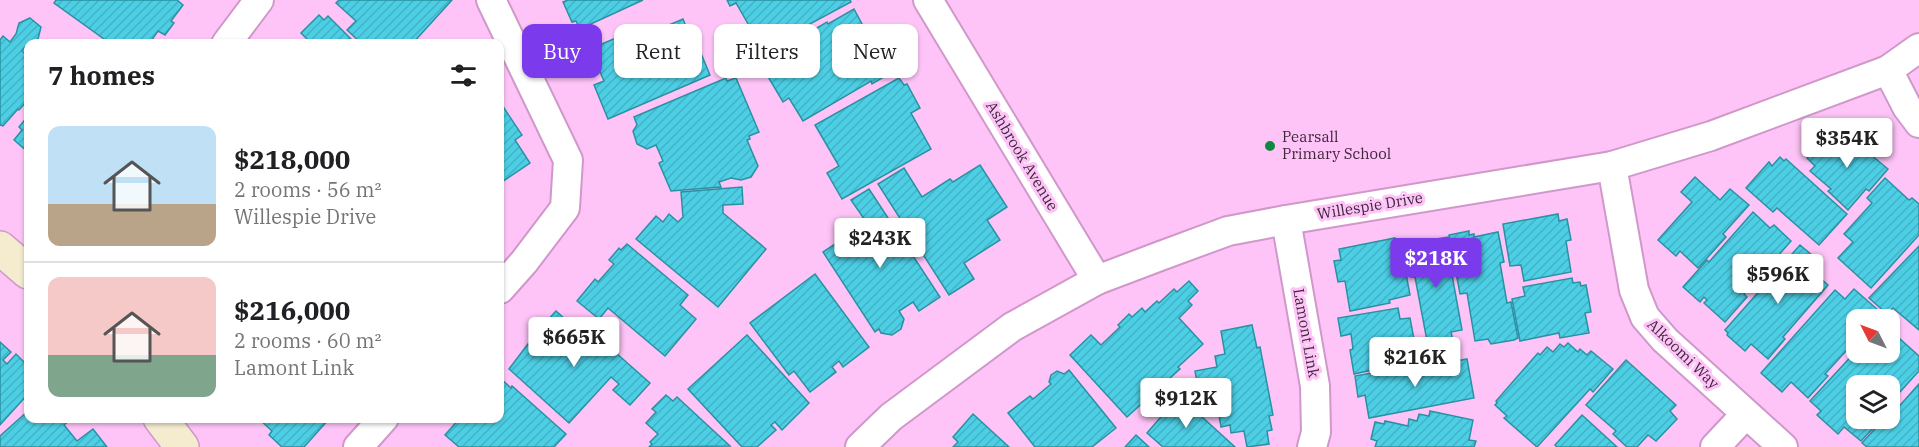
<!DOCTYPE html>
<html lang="en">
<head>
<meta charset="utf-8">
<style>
	:root { --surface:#fff; --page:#f2f2f2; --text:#202124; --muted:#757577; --line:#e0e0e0; --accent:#7c3aed }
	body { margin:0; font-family:"IBM Plex Serif",serif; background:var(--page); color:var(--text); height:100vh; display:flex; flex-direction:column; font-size:22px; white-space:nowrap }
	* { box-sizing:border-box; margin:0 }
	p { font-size:20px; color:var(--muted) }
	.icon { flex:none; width:33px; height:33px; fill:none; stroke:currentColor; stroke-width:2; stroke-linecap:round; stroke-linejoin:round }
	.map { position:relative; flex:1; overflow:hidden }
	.sheet { position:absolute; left:24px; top:39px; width:480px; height:384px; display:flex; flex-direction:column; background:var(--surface); border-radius:12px; box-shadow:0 2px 4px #0004 }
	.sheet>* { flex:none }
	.hud { position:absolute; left:522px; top:24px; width:570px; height:54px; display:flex; gap:12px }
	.needle { width:39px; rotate:312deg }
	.controls { position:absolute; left:1846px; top:309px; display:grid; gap:12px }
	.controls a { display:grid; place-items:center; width:54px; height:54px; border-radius:12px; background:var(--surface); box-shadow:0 2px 4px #0004; font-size:30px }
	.price { position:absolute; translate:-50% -51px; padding:0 14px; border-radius:6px; background:#fff; color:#222; font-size:20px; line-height:39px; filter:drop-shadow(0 2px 3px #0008) }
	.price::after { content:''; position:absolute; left:50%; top:36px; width:18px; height:14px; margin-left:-9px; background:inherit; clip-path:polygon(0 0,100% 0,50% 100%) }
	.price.on { background:var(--accent); color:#fff }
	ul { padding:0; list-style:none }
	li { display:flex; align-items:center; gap:18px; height:150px; padding:0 24px }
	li+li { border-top:2px solid var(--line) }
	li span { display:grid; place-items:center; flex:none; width:168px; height:120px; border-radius:12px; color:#555 }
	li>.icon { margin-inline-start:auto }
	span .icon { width:72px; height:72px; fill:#fffc; stroke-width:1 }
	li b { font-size:26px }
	h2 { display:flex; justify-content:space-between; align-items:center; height:72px; padding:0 24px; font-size:26px }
	.pill { padding:0 21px; border-radius:12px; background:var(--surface); box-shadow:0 2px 4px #0004; font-size:21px; line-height:54px }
	.pill.on { background:var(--accent); color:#fff }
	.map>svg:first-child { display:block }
	.building { fill:url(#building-hatch); stroke:#2a91a2; stroke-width:1.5 }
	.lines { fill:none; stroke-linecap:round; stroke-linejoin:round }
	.street-casing { stroke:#d098ca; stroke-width:32 }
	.secondary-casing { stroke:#d098ca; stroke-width:36 }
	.street { stroke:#fff; stroke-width:28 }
	.secondary { stroke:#f5ecd0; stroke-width:33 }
	.poi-dot { fill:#118842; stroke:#fec4f7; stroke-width:2 }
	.labels { text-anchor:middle; stroke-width:6; stroke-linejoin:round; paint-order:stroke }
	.poi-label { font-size:15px; fill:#3e283c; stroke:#fec4f7; text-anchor:start }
	.street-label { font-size:15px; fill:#3e283c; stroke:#fec4f7 }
</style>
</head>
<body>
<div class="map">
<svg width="1919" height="447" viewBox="0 0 1919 447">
	<defs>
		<pattern id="building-hatch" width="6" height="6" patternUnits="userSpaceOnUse" patternTransform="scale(1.5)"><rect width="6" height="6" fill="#4ccfe5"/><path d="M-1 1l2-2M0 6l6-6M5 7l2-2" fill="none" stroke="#43b2c5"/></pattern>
	</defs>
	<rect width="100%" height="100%" fill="#fec4f7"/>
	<g class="building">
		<polygon points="56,0 177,0 183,5 171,21 174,23 165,35 158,31 151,41 155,44 111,44 54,3"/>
		<polygon points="339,0 452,0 412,44 362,44 347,30 356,21 336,3"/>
		<polygon points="568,0 567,0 643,0 580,29 576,21 572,22 563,2"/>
		<polygon points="727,0 850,0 851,2 778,41 781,46 761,58 750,38 755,36 736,3 730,6"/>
		<polygon points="854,9 868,35 861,39 868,50 877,45 880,50 883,49 894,71 872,84 871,81 803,121 789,98 783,102 767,75 775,70 767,57 827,22 828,24"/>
		<polygon points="319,15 324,20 328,16 356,44 305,44 308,40 301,33"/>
		<polygon points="30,18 41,27 38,39 28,43 22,51 28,56 28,100 19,110 18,109 3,126 0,125 0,40 3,36 10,42 16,34 19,23"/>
		<polygon points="683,19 692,41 695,39 710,75 608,119 594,85 604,81 590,49 635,30 637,34 647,30 648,34"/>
		<polygon points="726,78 727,81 736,78 759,132 749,136 750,139 747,140 758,166 751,177 741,180 731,178 719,182 721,187 671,191 659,163 663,161 656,145 647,149 637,144 633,131 637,125 634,117"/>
		<polygon points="899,78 904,85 907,84 920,108 911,113 931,149 842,199 827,173 839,166 815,125"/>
		<polygon points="500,102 522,135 515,140 530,163 502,182 500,179"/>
		<polygon points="28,116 28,152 14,140 22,130 19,127"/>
		<polygon points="1843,134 1850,141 1855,135 1873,151 1870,154 1888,169 1869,191 1866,189 1848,210 1828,191 1831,189 1810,171 1815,166 1807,158 1824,140 1832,146"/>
		<polygon points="1780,157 1784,161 1786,159 1847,214 1819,245 1777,208 1773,212 1746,188 1769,162 1772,166"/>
		<polygon points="980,165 1007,207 987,220 1000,240 964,263 974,279 949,295 878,184 904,168 922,197 950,179 953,182"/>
		<polygon points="1695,177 1720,200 1730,189 1749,205 1723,234 1726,237 1698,268 1680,251 1676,256 1658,240 1692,202 1681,192"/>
		<polygon points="1885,178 1909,200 1912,198 1919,204 1919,235 1871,288 1838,258 1853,242 1844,234 1872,203 1867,198"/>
		<polygon points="742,187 743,204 723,205 723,213 766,249 718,307 636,239 656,216 663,222 669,214 678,222 683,217 681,192"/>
		<polygon points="869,189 940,297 919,311 913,302 899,311 904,319 901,329 892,335 881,333 879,329 875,332 823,252 867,223 851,200"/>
		<polygon points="1753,212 1770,228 1774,225 1791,241 1744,294 1747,297 1725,322 1704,303 1707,300 1704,297 1700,302 1683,287 1707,260 1709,262"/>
		<polygon points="1558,214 1559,221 1567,219 1571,240 1566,241 1571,272 1524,281 1521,265 1510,266 1503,224"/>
		<polygon points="1469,231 1469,235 1474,234 1474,237 1498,232 1504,262 1500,263 1507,303 1511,302 1518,338 1514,340 1491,344 1488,339 1475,341 1467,293 1460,294 1449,235"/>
		<polygon points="1448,237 1455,275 1452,275 1462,330 1451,332 1453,341 1428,346 1415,277 1411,277 1406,248 1430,244 1429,240"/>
		<polygon points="1395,238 1398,252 1402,252 1410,295 1389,300 1390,303 1350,311 1345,281 1338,282 1334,261 1341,260 1339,249"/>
		<polygon points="627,244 688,295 680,305 696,319 665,356 608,308 599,319 577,301 595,279 598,282 614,264 609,260 619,248 621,250"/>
		<polygon points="1800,245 1819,261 1811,270 1828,285 1783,337 1785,339 1768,359 1751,344 1745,351 1727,335 1728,333 1725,330"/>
		<polygon points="1919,246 1919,330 1893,308 1887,314 1869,298"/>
		<polygon points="815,274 869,347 843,367 839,361 832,367 836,372 810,392 794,371 789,375 750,323"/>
		<polygon points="1572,278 1573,283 1580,282 1581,286 1586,285 1591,312 1585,313 1589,333 1560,338 1559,333 1520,341 1512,299 1525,296 1523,287"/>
		<polygon points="1189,281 1198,291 1188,301 1192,305 1179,318 1203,344 1178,367 1180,369 1127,417 1070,355 1091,335 1101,345 1120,327 1118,325 1129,314 1132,317 1142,308 1145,312 1157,301 1159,303 1174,289 1177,292"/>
		<polygon points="1854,289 1878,310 1870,320 1857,320 1857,339 1825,374 1828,376 1808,398 1791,382 1782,392 1761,373 1835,290 1845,299"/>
		<polygon points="1398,308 1400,319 1410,318 1418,360 1354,374 1350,350 1353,349 1351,334 1341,336 1338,318"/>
		<polygon points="556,311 584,336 590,330 650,383 630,405 613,390 619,384 611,377 569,423 509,369 528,344 530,346 535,341 541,347 545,342 535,334"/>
		<polygon points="1252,325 1257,348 1260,347 1273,415 1269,416 1272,430 1267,431 1269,444 1247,447 1244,431 1231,433 1230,425 1221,427 1218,409 1203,412 1195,371 1217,367 1215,356 1225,354 1221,331"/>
		<polygon points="1890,330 1919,356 1919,371 1890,403 1890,386 1857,386 1857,418 1876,418 1875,420 1878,423 1861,441 1844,427 1838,434 1817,415 1821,411 1810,401 1857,350 1857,352 1890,352"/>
		<polygon points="747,335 809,403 782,430 775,422 771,425 776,430 757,447 742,447 688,389"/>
		<polygon points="0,342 11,352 3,360 7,364 16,354 28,366 28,394 0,425"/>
		<polygon points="1568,343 1578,352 1580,349 1587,355 1591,351 1613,369 1593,392 1590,389 1537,447 1504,418 1507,416 1495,405 1497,403 1496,401 1538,353 1540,355 1547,347 1553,352 1560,344 1564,347"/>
		<polygon points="1467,359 1474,398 1369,418 1365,395 1358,397 1355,376 1394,369 1394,373"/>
		<polygon points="1626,360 1676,405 1670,411 1677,419 1656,441 1648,435 1637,447 1627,447 1613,434 1616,431 1586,405"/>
		<polygon points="1069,370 1116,428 1092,447 1035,447 1008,413 1030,396 1033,399 1051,384 1049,382 1051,375 1057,371 1064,374"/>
		<polygon points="500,378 511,388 512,386 566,434 554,447 459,447 445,435 460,418 500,418"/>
		<polygon points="1919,384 1919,447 1867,447 1862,443 1885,418 1890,418 1890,413 1893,409 1895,411"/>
		<polygon points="666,395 673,401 677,397 730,446 649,447 652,444 650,442 658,434 646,423 656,412 652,409"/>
		<polygon points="1179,396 1235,447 1163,447 1147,433"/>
		<polygon points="28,411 28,418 72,418 64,425 77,441 93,429 107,447 0,447 0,436"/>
		<polygon points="1430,411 1473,420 1469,440 1476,441 1474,447 1375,447 1377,441 1371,439 1375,422 1384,424 1385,421 1408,426 1409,419 1417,421 1419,414 1429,416"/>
		<polygon points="973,414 1009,447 953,447 958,442 953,437"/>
		<polygon points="1582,415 1617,447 1557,447 1555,445"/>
		<polygon points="258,418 330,418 304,447 282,447 269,435 272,431"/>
		<polygon points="1136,435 1149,447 1125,447"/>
	</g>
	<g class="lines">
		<g class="street-casing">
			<g id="street">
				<polyline points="491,0 568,160 565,208 524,262 500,289"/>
				<polyline points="928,0 1097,280"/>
				<polyline points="226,44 259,0"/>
				<polyline points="1888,70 1907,107 1919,123"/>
				<polyline points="1612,166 1634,290 1645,317 1665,340 1783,447"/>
				<polyline points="1286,220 1315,386 1316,432 1312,447"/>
				<polyline points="358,447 384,418"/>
				<polyline points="860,447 891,417 1012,327 1097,280 1163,255 1228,231 1286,220 1612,166 1711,136 1888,70 1919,48"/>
				<polyline points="1715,447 1746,414"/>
			</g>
		</g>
		<g class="secondary-casing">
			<g id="secondary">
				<polyline points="0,248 28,272"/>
				<polyline points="160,418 182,447"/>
			</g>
		</g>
		<use href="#street" class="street"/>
		<use href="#secondary" class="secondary"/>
	</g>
	<circle class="poi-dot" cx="1270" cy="146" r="6"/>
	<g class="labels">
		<g class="poi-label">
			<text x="1282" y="142">Pearsall<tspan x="1282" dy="17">Primary School</tspan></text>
		</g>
		<g class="street-label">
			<text transform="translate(1022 156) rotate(59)" y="5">Ashbrook Avenue</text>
			<text transform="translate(1370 206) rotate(-9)" y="5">Willespie Drive</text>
			<text transform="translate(1306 333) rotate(80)" y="5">Lamont Link</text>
			<text transform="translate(1683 354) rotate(44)" y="5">Alkoomi Way</text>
		</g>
	</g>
</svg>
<div class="controls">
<a><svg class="needle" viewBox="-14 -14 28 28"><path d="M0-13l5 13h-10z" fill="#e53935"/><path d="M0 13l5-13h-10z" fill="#757577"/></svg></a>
<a><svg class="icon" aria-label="layers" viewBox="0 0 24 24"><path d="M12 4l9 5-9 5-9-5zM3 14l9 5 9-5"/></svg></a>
</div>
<b class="price" style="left:1847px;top:169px">$354K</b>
<b class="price" style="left:880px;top:269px">$243K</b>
<b class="price on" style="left:1436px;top:289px">$218K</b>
<b class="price" style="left:1778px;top:305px">$596K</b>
<b class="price" style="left:574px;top:368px">$665K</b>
<b class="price" style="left:1415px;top:388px">$216K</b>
<b class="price" style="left:1186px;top:429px">$912K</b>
<div class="hud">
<a class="pill on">Buy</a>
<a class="pill">Rent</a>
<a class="pill">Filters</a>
<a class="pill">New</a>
</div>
<section class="sheet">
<h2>7 homes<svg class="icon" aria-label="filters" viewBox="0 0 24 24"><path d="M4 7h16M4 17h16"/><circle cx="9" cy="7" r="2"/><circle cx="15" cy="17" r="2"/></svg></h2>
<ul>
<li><span style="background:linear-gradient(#bfe0f5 65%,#b9a48a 0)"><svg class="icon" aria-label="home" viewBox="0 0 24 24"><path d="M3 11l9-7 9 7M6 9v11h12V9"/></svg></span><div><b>$218,000</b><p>2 rooms · 56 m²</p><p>Willespie Drive</p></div></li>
<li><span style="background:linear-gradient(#f6c9c9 65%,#7fa58c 0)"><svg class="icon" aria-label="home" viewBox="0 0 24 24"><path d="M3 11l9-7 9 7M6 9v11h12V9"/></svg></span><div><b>$216,000</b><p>2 rooms · 60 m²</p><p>Lamont Link</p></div></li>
</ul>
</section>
</div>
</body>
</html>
